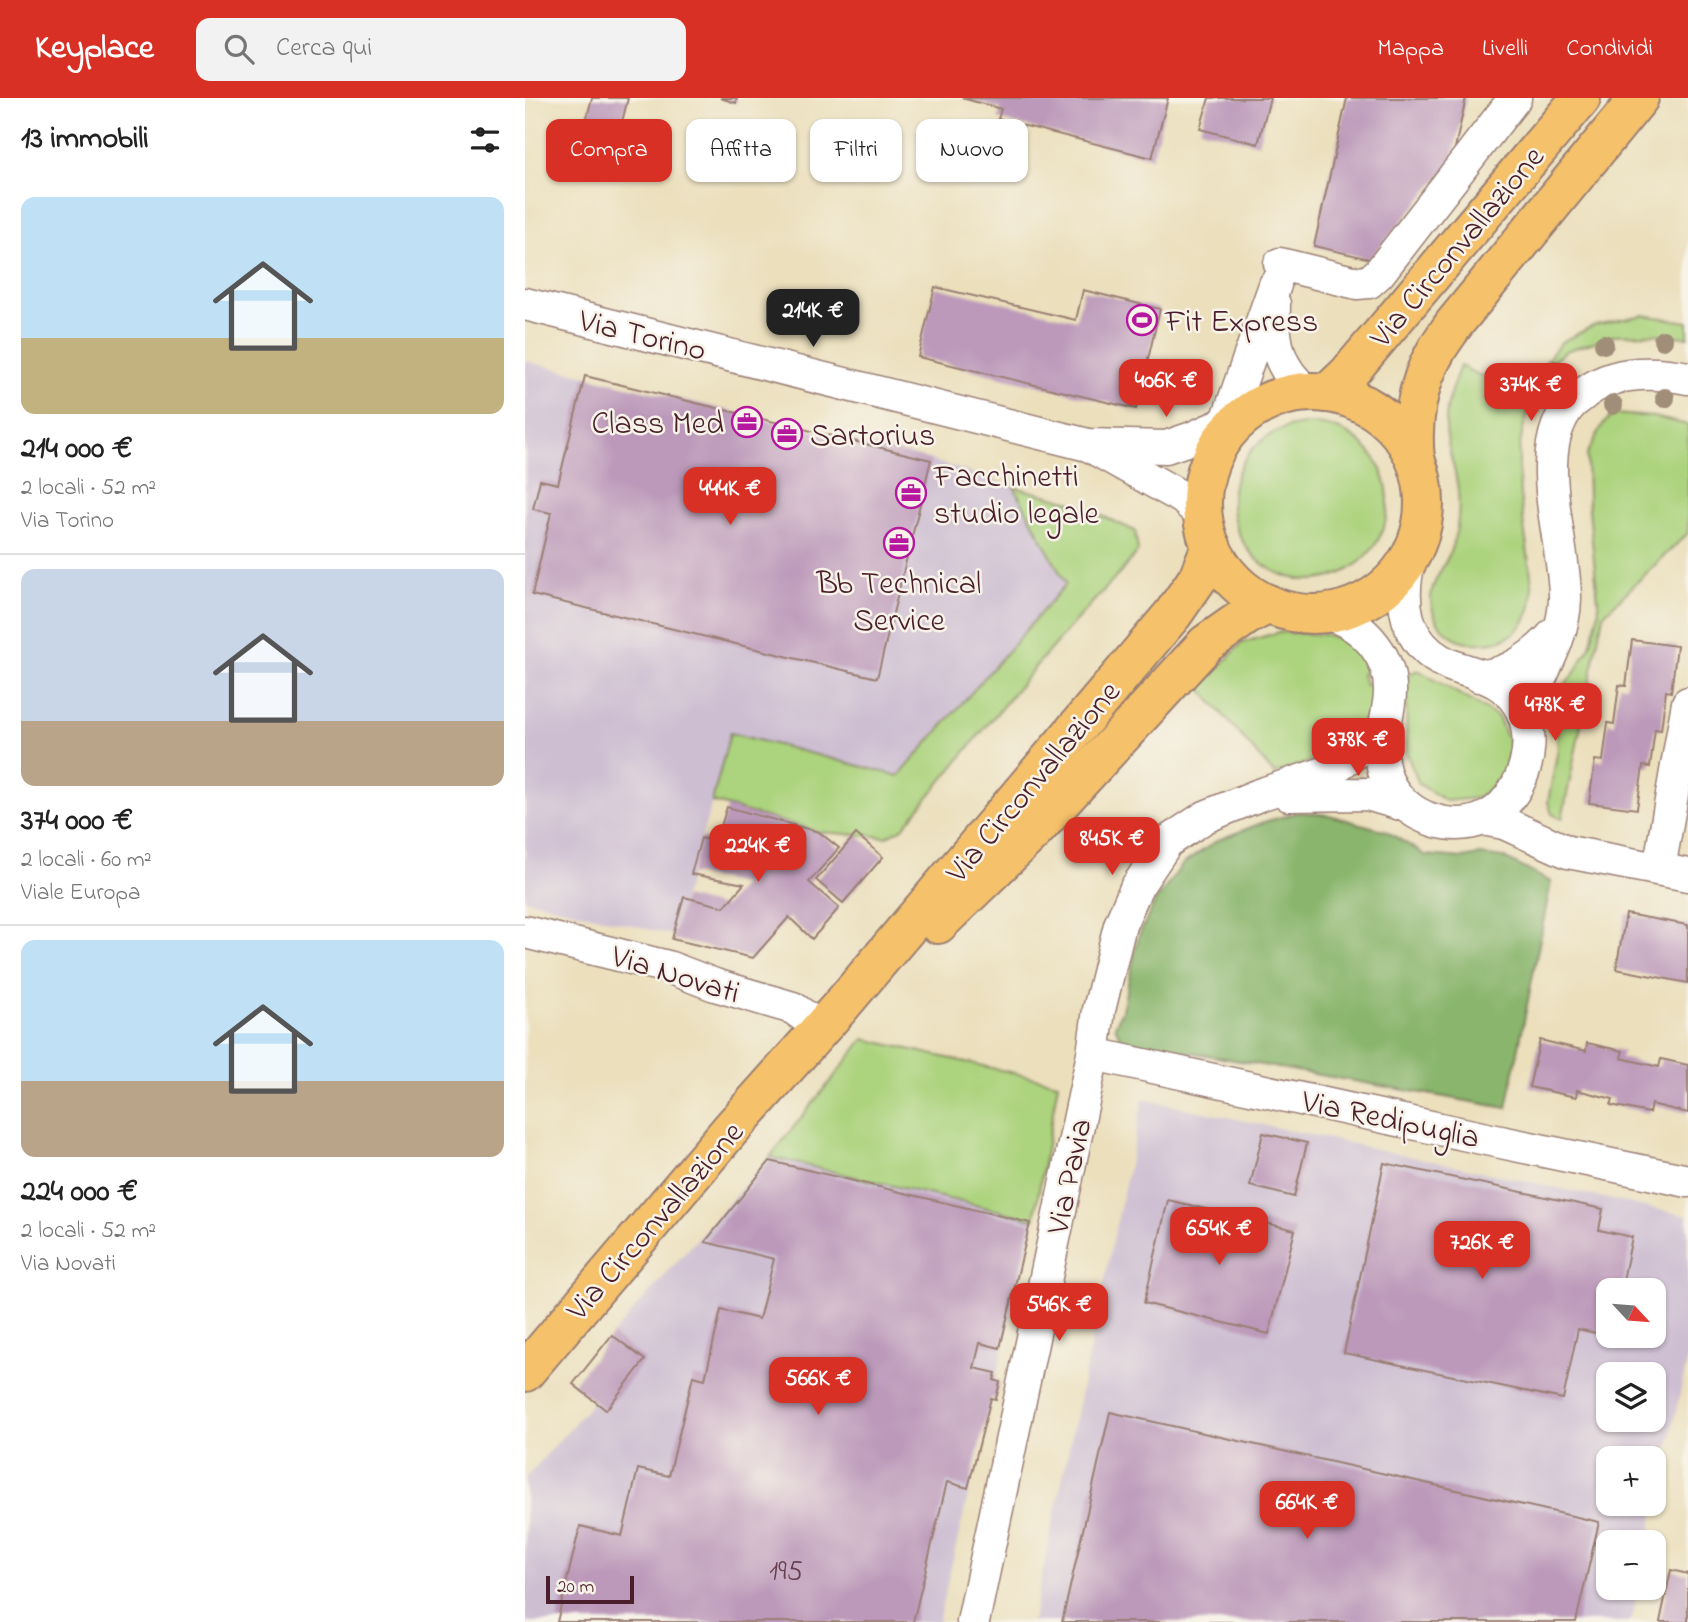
<!DOCTYPE html>
<html lang="it">
<head>
<meta charset="utf-8">
<style>
	:root { --surface:#fff; --page:#f2f2f2; --text:#222; --muted:#767676; --line:#e0e0e0; --accent:#d93025 }
	body { margin:0; font-family:"Indie Flower",sans-serif; background:var(--page); color:var(--text); height:100vh; display:flex; flex-direction:column; font-size:26px; white-space:nowrap }
	* { box-sizing:border-box; margin:0 }
	p { font-size:23px; color:var(--muted) }
	.icon { flex:none; width:38px; height:38px; fill:none; stroke:currentColor; stroke-width:2; stroke-linecap:round; stroke-linejoin:round }
	.map { position:relative; flex:1; overflow:hidden }
	.drawer { display:flex; flex-direction:column; background:var(--surface); width:525px }
	.drawer>* { flex:none }
	.top-card { position:absolute; left:21px; top:21px; width:665px; height:63px; display:flex; gap:14px }
	.needle { width:46px; rotate:116deg }
	.fabs { position:absolute; left:1071px; top:1180px; display:grid; gap:14px }
	.fabs a { display:grid; place-items:center; width:70px; height:70px; border-radius:14px; background:var(--surface); box-shadow:0 2px 5px #0004; font-size:35px }
	.scale { position:absolute; left:21px; bottom:18px; width:88px; box-sizing:border-box; padding-left:7px; border:4px solid #4a1f2b; border-top:0; font-size:19px; line-height:24px; white-space:nowrap; color:#4a1f2b; -webkit-text-stroke:5px #f7f3e8; paint-order:stroke }
	.price { position:absolute; translate:-50% -60px; padding:0 16px; border-radius:14px; background:var(--accent); color:#fff; font-size:23px; line-height:46px; filter:drop-shadow(0 2px 4px #0008) }
	.price::after { content:''; position:absolute; left:50%; top:42px; width:21px; height:16px; margin-left:-10px; background:inherit; clip-path:polygon(0 0,100% 0,50% 100%) }
	.price.active { background:#222; color:#fff }
	ul { padding:0; list-style:none }
	li { display:grid; align-content:center; gap:14px; height:371px; padding:0 21px }
	li+li { border-top:2px solid var(--line) }
	li span { display:grid; place-items:center; height:217px; border-radius:14px; color:#555 }
	li>.icon { margin-inline-start:auto }
	span .icon { width:126px; height:126px; fill:#fffc; stroke-width:1 }
	li b { font-size:30px }
	h2 { display:flex; justify-content:space-between; align-items:center; height:84px; padding:0 21px; font-size:30px }
	.pill { padding:0 24px; border-radius:14px; background:var(--surface); box-shadow:0 2px 5px #0004; font-size:24px; line-height:63px }
	.pill.active { background:var(--accent); color:#fff }
	header { display:flex; align-items:center; gap:42px; box-sizing:border-box; height:98px; padding:0 35px; background:var(--accent); color:#fff }
	header strong { font-size:33px }
	nav { display:flex; gap:38px; margin-inline-start:auto; font-size:24px }
	.search { width:490px; height:63px; background:var(--page); display:flex; align-items:center; gap:18px; box-sizing:border-box; padding:0 24px; border-radius:14px; color:var(--muted); font-size:26px }
	main { display:flex; flex:1; min-height:0 }
	.map>svg:first-child { display:block }
	.industrial { fill:#cdbed2; fill-rule:evenodd }
	.green { fill:#acd37d; stroke:#7b7954; stroke-width:2 }
	.forest { fill:#89b56c; stroke:#6a6a4c; stroke-width:2 }
	.building { fill:#bc99ba }
	.lines { fill:none; stroke-linecap:round; stroke-linejoin:round }
	.minor-casing { stroke:#9a7f74; stroke-width:35 }
	.major-casing { stroke:#9a7f74; stroke-width:42 }
	.minor { stroke:#fff; stroke-width:32 }
	.major { stroke:#f5c16b; stroke-width:38 }
	.tree { fill:#a08e78 }
	.labels { text-anchor:middle; stroke-width:5; stroke-linejoin:round; paint-order:stroke }
	.number-label { font-size:28px; fill:#663e4f }
	.street-label { font-size:32px; fill:#4a1f2b; stroke:#f7f3e8 }
	.poi-label { font-size:32px; fill:#4a1f2b; stroke:#f7f3e8; text-anchor:start }
</style>
</head>
<body>
<header>
<strong>Keyplace</strong>
<div class="search"><svg class="icon" aria-label="search" viewBox="0 0 24 24"><circle cx="10" cy="10" r="6"/><path d="M15 15l6 6"/></svg>Cerca qui</div>
<nav><a>Mappa</a><a>Livelli</a><a>Condividi</a></nav>
</header>
<main>
<section class="drawer">
<h2>13 immobili<svg class="icon" aria-label="filters" viewBox="0 0 24 24"><path d="M4 7h16M4 17h16"/><circle cx="9" cy="7" r="2"/><circle cx="15" cy="17" r="2"/></svg></h2>
<ul>
<li><span style="background:linear-gradient(#bfe0f5 65%,#c2b280 0)"><svg class="icon" aria-label="home" viewBox="0 0 24 24"><path d="M3 11l9-7 9 7M6 9v11h12V9"/></svg></span><div><b>214 000 €</b><p>2 locali · 52 m²</p><p>Via Torino</p></div></li>
<li><span style="background:linear-gradient(#c9d6e8 70%,#b9a48a 0)"><svg class="icon" aria-label="home" viewBox="0 0 24 24"><path d="M3 11l9-7 9 7M6 9v11h12V9"/></svg></span><div><b>374 000 €</b><p>2 locali · 60 m²</p><p>Viale Europa</p></div></li>
<li><span style="background:linear-gradient(#bfe0f5 65%,#b9a48a 0)"><svg class="icon" aria-label="home" viewBox="0 0 24 24"><path d="M3 11l9-7 9 7M6 9v11h12V9"/></svg></span><div><b>224 000 €</b><p>2 locali · 52 m²</p><p>Via Novati</p></div></li>
</ul>
</section>
<div class="map">
<svg width="1163" height="1524" viewBox="0 0 1163 1524">
	<rect width="100%" height="100%" fill="#f7f3e8"/>
	<filter id="ink" filterUnits="userSpaceOnUse"><feTurbulence type="fractalNoise" baseFrequency=".0143" numOctaves="2"/><feDisplacementMap in="SourceGraphic" scale="14" xChannelSelector="R" yChannelSelector="G"/><feConvolveMatrix kernelMatrix="1 2 1 2 8 2 1 2 1" color-interpolation-filters="sRGB"/></filter>
	<filter id="wash" filterUnits="userSpaceOnUse"><feTurbulence type="fractalNoise" baseFrequency=".00686" numOctaves="4" result="noise"/><feDisplacementMap in="SourceGraphic" scale="28" xChannelSelector="R" yChannelSelector="G"/><feGaussianBlur stdDeviation="1.57" result="paint"/><feColorMatrix in="noise" values="0 0 0 0 0 0 0 0 0 0 0 0 0 0 0 0 0 1.4 0 .05"/><feComposite in="paint" operator="in"/></filter>
	<g filter="url(#wash)">
		<rect width="100%" height="100%" fill="#ebdfbc"/>
		<g class="industrial">
			<polygon points="0,263 406,362 489,389 541,485 374,678 205,636 187,704 147,837 0,801"/>
			<path d="M618,1001L1163,1118V1258L1123,1444H1083V1489H1114L1106,1524H507ZM1083,1192H1129V1237H1083ZM1083,1276H1129V1321H1083ZM1083,1360H1129V1405H1083Z"/>
			<polygon points="245,1059 509,1121 413,1524 0,1524 0,1381 69,1303 48,1286 87,1237"/>
		</g>
		<g class="green">
			<polygon points="1118,217 1163,224 1163,239 1125,236 1091,237 1041,253 1013,274 1036,244 1070,227"/>
			<path d="M935,268L1008,303C983,354 997,410 1004,464C1007,483 1011,502 1001,521C992,537 975,545 957,545C935,547 914,534 908,513C901,491 914,478 923,459C927,450 930,439 932,429C934,417 934,404 933,392C931,369 920,348 921,324C921,305 928,286 935,268Z"/>
			<polygon points="1089,316 1129,319 1163,327 1163,435 1078,517 1037,721 1027,716 1023,704 1033,651 1030,616 1032,596 1049,576 1065,548 1074,513 1063,401 1062,356 1078,326"/>
			<circle cx="785" cy="404" r="78"/>
			<polygon points="489,389 547,404 610,433 613,453 596,474 551,522 509,570 378,730 361,739 294,734 187,704 205,635 374,678 541,486"/>
			<polygon points="754,534 803,537 832,547 851,569 837,576 840,587 854,583 848,608 837,632 801,658 749,676 675,590 717,545"/>
			<polygon points="893,572 973,619 985,649 977,680 952,700 921,703 894,686 882,656 881,577"/>
			<polygon points="339,941 533,985 509,1121 245,1059"/>
		</g>
		<polygon class="forest" points="775,714 804,717 861,733 900,757 938,760 954,757 979,760 1026,784 982,1010 596,942 590,928 597,912 614,837 630,804 658,766 693,742 742,723"/>
		<g id="blocks">
			<g class="building">
				<polygon points="67,0 103,0 91,48 57,39"/>
				<polygon points="195,0 212,0 211,5"/>
				<polygon points="437,0 643,0 627,60 473,21 476,11"/>
				<polygon points="684,0 745,0 733,46 675,31"/>
				<polygon points="822,0 941,0 927,64 845,161 789,148"/>
				<polygon points="410,189 551,222 558,192 635,211 611,311 393,259"/>
				<polygon points="60,278 406,362 352,580 7,497 26,415 8,411 15,382 33,386"/>
				<polygon points="1107,542 1152,548 1146,594 1141,593 1136,632 1130,631 1125,669 1118,668 1112,711 1064,705 1070,662 1078,663 1083,625 1089,626 1094,587 1101,588"/>
				<polygon points="202,709 294,734 314,750 284,784 314,810 287,841 264,819 228,860 147,841 159,799 199,809 219,786 166,776 176,740 191,744"/>
				<polygon points="331,736 358,759 318,805 291,782"/>
				<polygon points="1101,816 1163,827 1163,885 1091,871"/>
				<polygon points="1015,942 1061,953 1062,945 1098,953 1096,960 1134,969 1136,961 1163,967 1163,1015 1126,1006 1124,1015 1086,1007 1088,1001 1052,992 1051,999 1004,989"/>
				<polygon points="738,1035 782,1045 769,1099 725,1088"/>
				<polygon points="245,1063 505,1125 475,1250 455,1245 449,1270 471,1275 469,1282 475,1284 471,1301 466,1300 443,1390 422,1384 388,1524 32,1524 55,1428 97,1438 113,1371 144,1378 168,1278 180,1281 196,1212 234,1221 249,1161 180,1144"/>
				<polygon points="859,1065 1078,1111 1074,1132 1107,1139 1096,1192 1083,1192 1083,1238 1053,1231 1038,1301 819,1255"/>
				<polygon points="643,1102 770,1132 744,1236 619,1205"/>
				<polygon points="87,1237 120,1262 81,1312 48,1286"/>
				<polygon points="585,1314 1074,1424 1051,1524 537,1524"/>
				<polygon points="1146,1472 1163,1476 1163,1524 1135,1524"/>
			</g>
		</g>
	</g>
	<g filter="url(#ink)">
		<use href="#blocks" fill-opacity="0" stroke="#9a7f74" stroke-width="2"/>
		<g class="lines">
			<g class="minor-casing">
				<g id="minor">
					<polyline points="755,166 832,185 844,184 854,175 990,0"/>
					<polyline points="0,206 563,347 641,349 667,340 723,315"/>
					<path d="M749,206C748,242 752,271 783,294"/>
					<polyline points="698,334 750,187"/>
					<polyline points="567,349 658,400 668,409 679,420"/>
					<path d="M800,515C841,526 871,562 864,605C861,628 852,650 859,673C871,722 942,745 978,707C1009,674 1015,619 978,589C963,577 942,574 925,567C878,547 874,502 885,459"/>
					<path d="M954,578C983,578 1012,556 1030,535"/>
					<path d="M999,617C1013,579 1039,543 1040,501C1041,445 1003,350 1048,304C1052,301 1057,298 1061,294C1090,272 1128,273 1163,280"/>
					<polyline points="764,697 842,696 882,708"/>
					<polyline points="958,721 979,725 1043,754 1163,777"/>
					<polyline points="1134,771 1163,605"/>
					<polyline points="0,834 143,869 190,887 268,910 296,930"/>
					<polyline points="568,956 966,1042 1163,1083"/>
					<polyline points="448,1524 568,956 574,912 595,827 611,790 642,744 680,719 734,697 805,673 858,634"/>
				</g>
			</g>
			<g class="major-casing">
				<g id="major">
					<circle cx="788" cy="405" r="111"/>
					<polyline points="803,295 823,276 1056,0"/>
					<path d="M890,361C886,325 892,285 911,253C916,244 923,235 929,226L1114,0"/>
					<polyline points="413,826 509,733 681,546 721,518 743,506"/>
					<polyline points="0,1274 205,1032 315,909 648,516 673,480 686,448"/>
				</g>
			</g>
			<use href="#minor" class="minor"/>
			<use href="#major" class="major"/>
		</g>
		<g class="tree">
			<circle cx="1138" cy="242" r="10"/>
			<circle cx="1079" cy="246" r="10"/>
			<circle cx="1030" cy="272" r="10"/>
			<circle cx="1140" cy="300" r="10"/>
			<circle cx="1088" cy="307" r="10"/>
		</g>
	</g>
	<defs>
		<g id="stadium-ring" transform="scale(1.575)"><circle r="9.5" fill="#f7f3e8" stroke="#b5179e" stroke-width="1.5"/><path d="M0-5a6.5 5 0 1 0 0 10a6.5 5 0 1 0 0-10ZM-3.5-1.8h7v3.6h-7Z" fill="#b5179e"/></g>
		<g id="office-ring" transform="scale(1.575)"><circle r="9.5" fill="#f7f3e8" stroke="#b5179e" stroke-width="1.5"/><path d="M-6-3h4V-5.5h4V-3h4V5H-6ZM-1-4.5V-3h2v-1.5ZM-6 0V1H6V0Z" fill="#b5179e"/></g>
	</defs>
	<g fill-rule="evenodd">
		<use href="#stadium-ring" x="617" y="222"/>
		<use href="#office-ring" x="222" y="324"/>
		<use href="#office-ring" x="262" y="336"/>
		<use href="#office-ring" x="386" y="395"/>
		<use href="#office-ring" x="374" y="445"/>
	</g>
	<g class="labels">
		<g class="number-label">
			<text x="261" y="1481">195</text>
		</g>
		<g class="street-label">
			<text transform="translate(931 148) rotate(-50)" y="11">Via Circonvallazione</text>
			<text transform="translate(118 236) rotate(14)" y="11">Via Torino</text>
			<text transform="translate(507 683) rotate(-50)" y="11">Via Circonvallazione</text>
			<text transform="translate(151 875) rotate(17)" y="11">Via Novati</text>
			<text transform="translate(866 1020) rotate(12)" y="11">Via Redipuglia</text>
			<text transform="translate(543 1078) rotate(-78)" y="11">Via Pavia</text>
			<text transform="translate(129 1122) rotate(-49)" y="11">Via Circonvallazione</text>
		</g>
		<g class="poi-label">
			<text x="640" y="233">Fit Express</text>
			<text x="199" y="335" text-anchor="end">Class Med</text>
			<text x="285" y="347">Sartorius</text>
			<text x="409" y="388">Facchinetti<tspan x="409" dy="37">studio legale</tspan></text>
			<text x="374" y="495" text-anchor="middle">Bb Technical<tspan x="374" dy="37">Service</tspan></text>
		</g>
	</g>
</svg>
<div class="fabs">
<a><svg class="needle" viewBox="-14 -14 28 28"><path d="M0-13l5 13h-10z" fill="#e53935"/><path d="M0 13l5-13h-10z" fill="#767676"/></svg></a>
<a><svg class="icon" aria-label="layers" viewBox="0 0 24 24"><path d="M12 4l9 5-9 5-9-5zM3 14l9 5 9-5"/></svg></a>
<a>+</a>
<a>−</a>
</div>
<div class="scale">20 m</div>
<b class="price active" style="left:288px;top:251px">214K €</b>
<b class="price" style="left:641px;top:321px">406K €</b>
<b class="price" style="left:1006px;top:325px">374K €</b>
<b class="price" style="left:205px;top:429px">444K €</b>
<b class="price" style="left:1030px;top:645px">478K €</b>
<b class="price" style="left:833px;top:680px">378K €</b>
<b class="price" style="left:587px;top:779px">845K €</b>
<b class="price" style="left:233px;top:786px">224K €</b>
<b class="price" style="left:694px;top:1169px">654K €</b>
<b class="price" style="left:957px;top:1183px">726K €</b>
<b class="price" style="left:534px;top:1245px">546K €</b>
<b class="price" style="left:293px;top:1319px">566K €</b>
<b class="price" style="left:782px;top:1443px">664K €</b>
<div class="top-card">
<a class="pill active">Compra</a>
<a class="pill">Affitta</a>
<a class="pill">Filtri</a>
<a class="pill">Nuovo</a>
</div>
</div>
</main>
</body>
</html>
